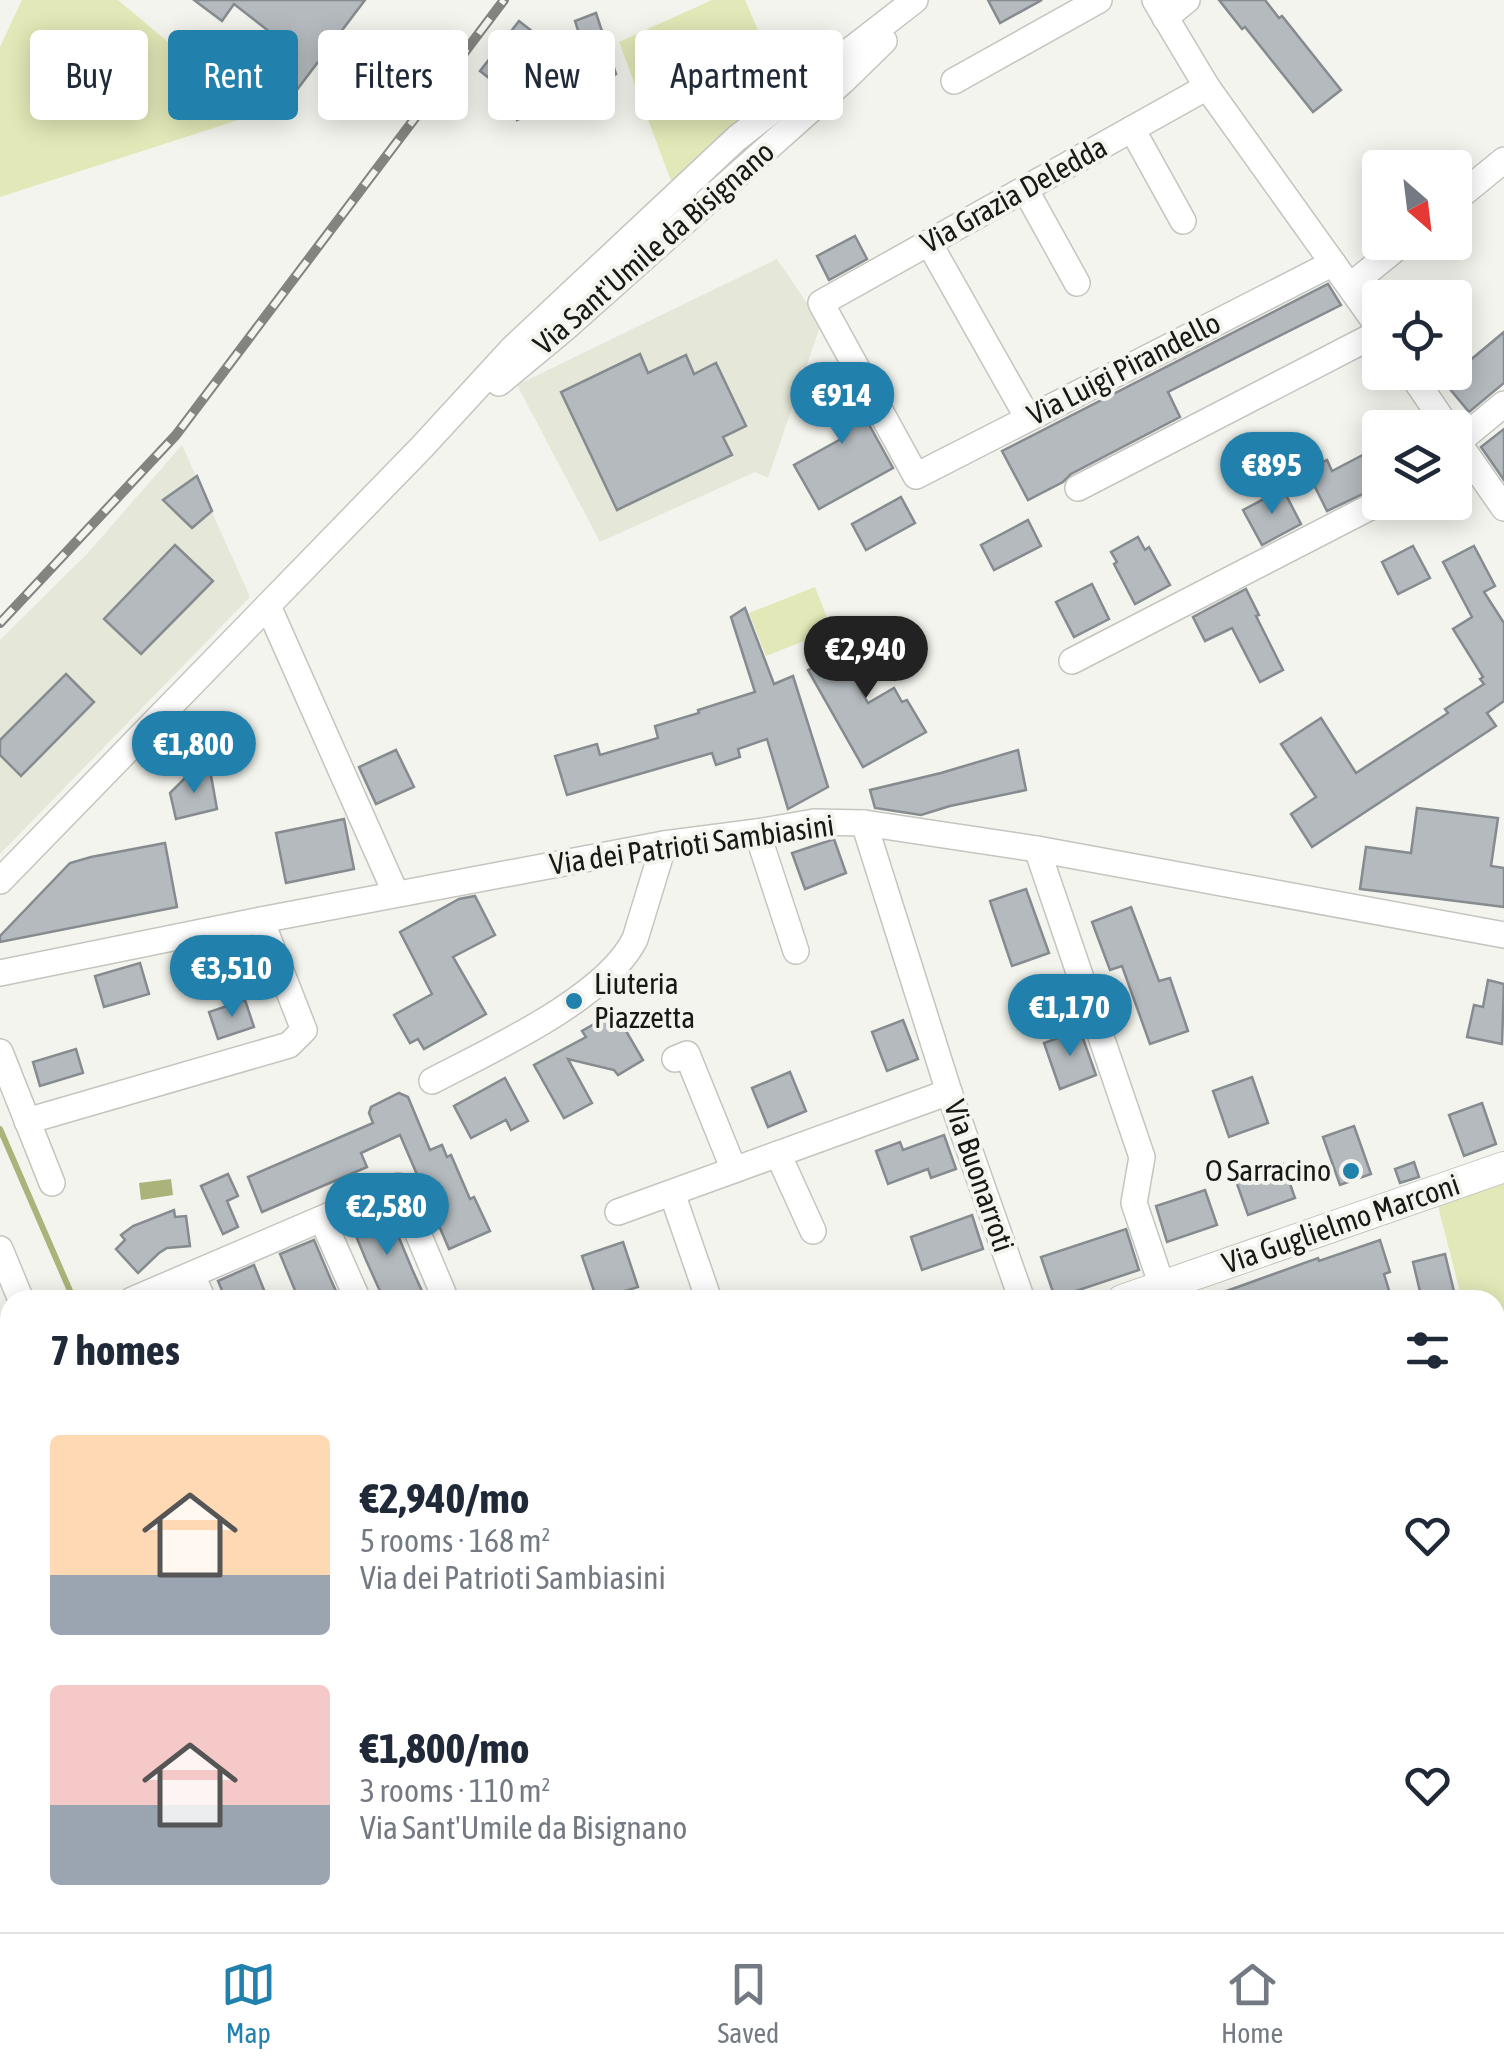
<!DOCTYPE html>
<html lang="en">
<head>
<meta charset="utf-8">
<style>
	:root { --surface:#fff; --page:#f2f2f3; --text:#1f2937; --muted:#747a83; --line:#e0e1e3; --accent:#2180ac }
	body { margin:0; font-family:"Asap Condensed",sans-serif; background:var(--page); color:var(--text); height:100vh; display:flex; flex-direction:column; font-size:38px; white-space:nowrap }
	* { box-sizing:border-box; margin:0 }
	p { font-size:32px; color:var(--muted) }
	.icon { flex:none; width:55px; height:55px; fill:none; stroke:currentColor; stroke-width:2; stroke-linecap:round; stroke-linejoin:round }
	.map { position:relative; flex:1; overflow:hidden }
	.panel { position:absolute; left:0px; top:1290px; width:1505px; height:642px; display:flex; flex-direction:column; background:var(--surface); border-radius:30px 30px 0 0; box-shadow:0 5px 25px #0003 }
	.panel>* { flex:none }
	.hud { position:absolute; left:30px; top:30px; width:1000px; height:90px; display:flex; gap:20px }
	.needle { width:65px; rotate:152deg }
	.controls { position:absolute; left:1362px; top:150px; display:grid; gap:20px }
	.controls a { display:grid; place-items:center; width:110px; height:110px; border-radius:10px; background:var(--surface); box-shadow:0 5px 25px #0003; font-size:50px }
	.price { position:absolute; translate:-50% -85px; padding:0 22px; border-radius:35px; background:var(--accent); color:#fff; font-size:32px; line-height:65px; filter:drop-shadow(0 2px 5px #0008) }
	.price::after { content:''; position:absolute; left:50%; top:60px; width:30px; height:22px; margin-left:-15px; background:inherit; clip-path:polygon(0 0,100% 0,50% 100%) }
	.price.current { background:#222; color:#fff }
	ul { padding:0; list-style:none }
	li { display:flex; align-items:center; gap:30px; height:250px; padding:0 50px }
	li span { display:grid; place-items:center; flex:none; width:280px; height:200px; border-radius:10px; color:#555 }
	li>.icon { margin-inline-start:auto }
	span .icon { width:120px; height:120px; fill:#fffc; stroke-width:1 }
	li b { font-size:42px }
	h2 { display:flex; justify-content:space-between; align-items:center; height:120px; padding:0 50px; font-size:42px }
	.tag { padding:0 35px; border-radius:10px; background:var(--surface); box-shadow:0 5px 25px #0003; font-size:35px; line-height:90px }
	.tag.current { background:var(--accent); color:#fff }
	.tabs { display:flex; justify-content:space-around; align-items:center; height:140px; border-top:2px solid var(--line); background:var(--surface); font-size:28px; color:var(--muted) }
	.tabs a { display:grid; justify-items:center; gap:5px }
	.tabs .current { color:var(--accent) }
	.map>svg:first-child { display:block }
	.built { fill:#e5e7d9 }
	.green { fill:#e2e8b7 }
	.water { fill:#abb27a }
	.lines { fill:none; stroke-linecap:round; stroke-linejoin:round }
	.stream { stroke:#abb27a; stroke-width:6 }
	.building { fill:#b4babe; stroke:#858b8f; stroke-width:2.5 }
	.minor-casing { stroke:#c4c5be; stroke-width:28 }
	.major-casing { stroke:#c4c5be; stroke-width:32 }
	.minor { stroke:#fff; stroke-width:25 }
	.major { stroke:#fff; stroke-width:30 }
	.rail-casing { stroke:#83837f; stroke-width:10 }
	.rail { stroke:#f3f4ed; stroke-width:6; stroke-dasharray:19; stroke-linecap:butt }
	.poi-dot { fill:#2180ac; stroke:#f3f4ed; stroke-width:4 }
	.labels { text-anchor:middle; stroke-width:8; stroke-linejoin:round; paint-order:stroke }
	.street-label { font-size:30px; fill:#181816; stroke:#f3f4ed }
	.poi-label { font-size:30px; fill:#181816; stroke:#f3f4ed; text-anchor:start }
</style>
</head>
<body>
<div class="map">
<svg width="1504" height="1932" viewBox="0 0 1504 1932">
	<rect width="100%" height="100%" fill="#f3f4ed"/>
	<g class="built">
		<polygon points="777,259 821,324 768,478 755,472 600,542 517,385"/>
		<polygon points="182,445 250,597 0,854 0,640 87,554"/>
	</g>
	<g class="green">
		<polygon points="22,0 118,0 174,47 243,57 260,113 0,197 0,47"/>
		<polygon points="712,0 745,0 782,86 724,131 671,181 619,42"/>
		<polygon points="815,587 832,630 766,656 749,613"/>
		<polygon points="1504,1184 1504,1332 1495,1336 1495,1300 1462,1300 1438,1206"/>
		<polygon points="0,1382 10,1399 10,1449 0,1454"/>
	</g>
	<polygon class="water" points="171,1179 173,1195 141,1200 139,1183"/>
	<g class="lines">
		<g class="stream">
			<polyline points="0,1129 74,1300"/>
			<polyline points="386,1922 394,1932"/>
		</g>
	</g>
	<g class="building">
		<polygon points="194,0 365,0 293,95 262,73 284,43 234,4 222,21"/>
		<polygon points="988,0 1042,0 1000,23"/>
		<polygon points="1219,0 1265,0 1279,18 1282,16 1341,90 1313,112 1245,27 1242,29"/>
		<polygon points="596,13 616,74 517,120 504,87 584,49 575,21"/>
		<polygon points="519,21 533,32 494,82 480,71"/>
		<polygon points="855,236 867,259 829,280 817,256"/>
		<polygon points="1328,284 1341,305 1168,392 1180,417 1071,474 1063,482 1028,500 1002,451"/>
		<polygon points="1504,332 1504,383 1469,412 1444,382"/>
		<polygon points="640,354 648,373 686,355 694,374 716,363 746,426 723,437 732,455 617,510 561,392"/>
		<polygon points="839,370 893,468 819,509 794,465 841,439 811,387"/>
		<polygon points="1504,429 1504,480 1481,447"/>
		<polygon points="1380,446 1380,486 1327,511 1312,481 1315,479 1310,469 1327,460 1332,471"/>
		<polygon points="197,476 212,511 192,528 163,500"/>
		<polygon points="1283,489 1301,524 1262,545 1243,510"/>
		<polygon points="901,497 915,523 866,550 852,524"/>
		<polygon points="1028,520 1041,546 994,570 981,545"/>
		<polygon points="1138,537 1145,550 1149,547 1170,585 1135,604 1114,564 1117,562 1111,552"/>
		<polygon points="175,545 213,581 141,654 104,619"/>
		<polygon points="1413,546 1430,578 1398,594 1382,562"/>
		<polygon points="1474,546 1495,586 1484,592 1504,623 1504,701 1487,713 1496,726 1312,847 1291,814 1316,797 1281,744 1321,718 1356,773 1448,713 1445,709 1484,684 1480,679 1483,677 1453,629 1472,617 1443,562"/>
		<polygon points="1092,584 1109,619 1074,637 1056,602"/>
		<polygon points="1246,589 1259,615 1256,616 1283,670 1260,682 1232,628 1205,641 1193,617"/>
		<polygon points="745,608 774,684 793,676 828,787 788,809 767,739 738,749 740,757 716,765 712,753 567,795 555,756 597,744 600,755 658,738 655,726 699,713 698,710 755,692 731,617"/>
		<polygon points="875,625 890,655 852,675 868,703 894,688 902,702 907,700 926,732 863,767 808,670 850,652 844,641"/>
		<polygon points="66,674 94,702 21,776 0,755 0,740"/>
		<polygon points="396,750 414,787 376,804 359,767"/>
		<polygon points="1018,750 1026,790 950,806 921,815 875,808 870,790 941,773"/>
		<polygon points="210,770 217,809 176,819 170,793 186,777"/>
		<polygon points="1417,808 1498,818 1491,866 1504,868 1504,907 1360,889 1366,847 1411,853"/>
		<polygon points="344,819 354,869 286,883 276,833"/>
		<polygon points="834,839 846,873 805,889 792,853"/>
		<polygon points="165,843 177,907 0,942 0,936 70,863 91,857"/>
		<polygon points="1026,889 1049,953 1012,966 990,901"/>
		<polygon points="475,896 495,935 453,957 486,1014 424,1049 418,1039 410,1043 394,1015 432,994 400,932 459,899"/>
		<polygon points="1131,907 1159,981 1170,978 1188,1031 1150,1044 1122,966 1110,970 1092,922"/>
		<polygon points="140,963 149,994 104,1007 95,976"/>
		<polygon points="1488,980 1504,984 1502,1044 1467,1037 1474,1005 1483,1007"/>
		<polygon points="245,1000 254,1027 218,1039 209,1012"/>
		<polygon points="615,1012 643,1060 618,1075 614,1070 568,1059 592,1103 564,1118 534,1065 586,1037 582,1031"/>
		<polygon points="903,1020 918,1059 887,1071 872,1032"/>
		<polygon points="1080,1030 1096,1075 1060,1089 1044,1043"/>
		<polygon points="76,1049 83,1073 40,1086 33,1062"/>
		<polygon points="790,1072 806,1111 768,1127 752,1088"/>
		<polygon points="1252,1077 1268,1123 1229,1137 1213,1091"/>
		<polygon points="505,1078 528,1121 511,1130 506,1120 471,1138 454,1106"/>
		<polygon points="399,1093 408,1097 430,1150 442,1145 447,1157 451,1155 470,1199 474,1197 490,1231 449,1249 400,1135 361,1153 367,1167 262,1212 248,1177 373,1123 369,1113 371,1107"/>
		<polygon points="1482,1103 1496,1144 1464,1156 1449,1115"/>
		<polygon points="1354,1126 1371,1174 1340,1185 1323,1137"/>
		<polygon points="944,1135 956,1169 931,1178 928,1169 888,1184 876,1151 900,1142 903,1150"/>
		<polygon points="1414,1162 1419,1177 1400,1183 1395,1169"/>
		<polygon points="1283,1164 1295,1198 1248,1215 1236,1181"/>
		<polygon points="228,1174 238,1196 227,1201 238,1227 223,1234 201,1186"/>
		<polygon points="1205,1190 1217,1225 1167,1242 1156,1206"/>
		<polygon points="387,1209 412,1269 426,1300 384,1300 366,1260 351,1224"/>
		<polygon points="174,1210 175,1217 186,1216 190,1246 167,1248 159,1253 138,1273 116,1249 125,1240 121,1235 133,1226"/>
		<polygon points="972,1215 983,1249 922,1270 911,1237"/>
		<polygon points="1126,1229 1139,1270 1055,1298 1041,1257"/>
		<polygon points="314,1240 331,1280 340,1300 299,1300 280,1254"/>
		<polygon points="1380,1240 1390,1272 1384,1274 1392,1300 1210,1300 1210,1297 1318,1258 1319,1261"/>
		<polygon points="623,1242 638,1287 597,1300 582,1256"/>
		<polygon points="1445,1254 1456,1300 1422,1300 1413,1262"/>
		<polygon points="254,1265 268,1300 226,1300 218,1281"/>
	</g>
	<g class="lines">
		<g class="minor-casing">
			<g id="minor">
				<polyline points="1155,0 1207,87 1380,329"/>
				<polyline points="1165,18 1187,0"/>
				<polyline points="954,81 1099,0"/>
				<polyline points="1207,87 821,303 916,476 1333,263"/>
				<polyline points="1132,129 1183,221"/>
				<polyline points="1025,189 1077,283"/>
				<polyline points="1455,200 1504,160"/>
				<polyline points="929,243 1028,418"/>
				<polyline points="1350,286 1404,242"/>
				<polyline points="1410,372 1448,428"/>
				<polyline points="499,383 564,329 843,81 884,41"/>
				<polyline points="1455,438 1504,508"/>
				<polyline points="1458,442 1504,404"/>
				<polyline points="1078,488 1380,332"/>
				<polyline points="268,606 396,894"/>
				<polyline points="1072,661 1380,502"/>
				<polyline points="864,823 949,1092 1022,1300"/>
				<polyline points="757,832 796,951"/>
				<polyline points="1037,849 1142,1157 1134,1203 1162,1286"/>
				<polyline points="0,881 422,447 513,348 737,138 915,0"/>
				<polyline points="0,973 261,920 664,844 757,832 814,822 864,823 1037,849 1504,935"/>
				<polyline points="0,1052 52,1183"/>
				<polyline points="675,1059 687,1054 734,1170"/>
				<path d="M432,1081C491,1050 606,998 635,939L664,844"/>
				<polyline points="27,1121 289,1045 304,1030 261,920"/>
				<polyline points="778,1154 813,1231"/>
				<polyline points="672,1193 709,1300"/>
				<polyline points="618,1212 949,1092"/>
				<polyline points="322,1219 358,1300"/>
				<polyline points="0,1249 19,1295"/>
				<polyline points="192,1275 203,1300"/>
				<polyline points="132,1300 398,1186 446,1300"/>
				<polyline points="1495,1353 1504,1349"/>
				<polyline points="5,1355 10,1367"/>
				<polyline points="1495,1588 1504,1582"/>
				<polyline points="1495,1703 1504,1701"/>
				<polyline points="0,1777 9,1800"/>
				<polyline points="1495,1834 1504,1841"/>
				<polyline points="367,1922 374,1932"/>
			</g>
		</g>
		<g class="major-casing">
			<g id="major">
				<polyline points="1122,1300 1504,1167"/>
				<polyline points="3,1932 11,1922"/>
			</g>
		</g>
		<use href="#minor" class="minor"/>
		<use href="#major" class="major"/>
		<g class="rail-casing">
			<polyline id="rail" points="0,623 176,435 504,0"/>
		</g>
		<use href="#rail" class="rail"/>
	</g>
	<g class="poi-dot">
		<circle cx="574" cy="1001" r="10"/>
		<circle cx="1351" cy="1171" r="10"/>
	</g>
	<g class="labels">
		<g class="street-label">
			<text transform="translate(1014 195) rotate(-29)" y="10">Via Grazia Deledda</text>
			<text transform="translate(654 248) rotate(-41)" y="10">Via Sant'Umile da Bisignano</text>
			<text transform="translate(1124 369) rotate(-27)" y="10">Via Luigi Pirandello</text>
			<text transform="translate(692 845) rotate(-8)" y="10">Via dei Patrioti Sambiasini</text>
			<text transform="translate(979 1176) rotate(71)" y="10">Via Buonarroti</text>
			<text transform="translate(1341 1224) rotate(-19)" y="10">Via Guglielmo Marconi</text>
		</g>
		<g class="poi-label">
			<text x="594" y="994">Liuteria<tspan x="594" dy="34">Piazzetta</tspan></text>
			<text x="1331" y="1181" text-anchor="end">O Sarracino</text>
		</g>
	</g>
</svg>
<div class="controls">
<a><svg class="needle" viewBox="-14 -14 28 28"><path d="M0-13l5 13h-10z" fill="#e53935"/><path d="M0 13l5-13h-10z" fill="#747a83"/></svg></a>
<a><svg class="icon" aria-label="locate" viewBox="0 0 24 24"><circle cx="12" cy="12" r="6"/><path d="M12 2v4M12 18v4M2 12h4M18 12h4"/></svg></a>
<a><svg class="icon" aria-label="layers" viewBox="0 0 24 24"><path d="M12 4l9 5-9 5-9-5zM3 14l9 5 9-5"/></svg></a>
</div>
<b class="price" style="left:842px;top:447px">€914</b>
<b class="price" style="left:1272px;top:517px">€895</b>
<b class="price current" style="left:866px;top:701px">€2,940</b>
<b class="price" style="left:194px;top:796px">€1,800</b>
<b class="price" style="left:232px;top:1020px">€3,510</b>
<b class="price" style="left:1070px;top:1059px">€1,170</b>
<b class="price" style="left:387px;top:1258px">€2,580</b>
<div class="hud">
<a class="tag">Buy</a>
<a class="tag current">Rent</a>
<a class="tag">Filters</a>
<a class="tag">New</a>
<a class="tag">Apartment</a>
</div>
<section class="panel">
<h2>7 homes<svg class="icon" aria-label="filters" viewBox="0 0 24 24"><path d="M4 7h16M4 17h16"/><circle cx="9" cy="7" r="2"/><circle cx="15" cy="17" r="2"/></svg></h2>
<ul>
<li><span style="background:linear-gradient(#ffd9b3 70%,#9aa5b1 0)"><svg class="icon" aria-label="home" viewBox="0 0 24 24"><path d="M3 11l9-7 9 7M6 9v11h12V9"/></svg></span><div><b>€2,940/mo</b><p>5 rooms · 168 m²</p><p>Via dei Patrioti Sambiasini</p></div><svg class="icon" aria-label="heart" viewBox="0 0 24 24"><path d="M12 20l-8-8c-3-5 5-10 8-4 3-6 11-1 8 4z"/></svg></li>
<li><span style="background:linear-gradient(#f6c9c9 60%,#9aa5b1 0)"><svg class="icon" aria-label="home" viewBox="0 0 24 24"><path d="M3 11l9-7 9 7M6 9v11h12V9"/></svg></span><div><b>€1,800/mo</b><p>3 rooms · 110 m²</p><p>Via Sant'Umile da Bisignano</p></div><svg class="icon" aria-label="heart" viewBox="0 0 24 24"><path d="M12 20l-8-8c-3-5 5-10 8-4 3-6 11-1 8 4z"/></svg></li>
</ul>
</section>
</div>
<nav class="tabs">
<a class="current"><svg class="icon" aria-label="map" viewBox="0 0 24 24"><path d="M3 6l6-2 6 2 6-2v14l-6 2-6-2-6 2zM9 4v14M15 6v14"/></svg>Map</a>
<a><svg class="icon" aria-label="saved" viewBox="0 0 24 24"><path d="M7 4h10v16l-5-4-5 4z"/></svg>Saved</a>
<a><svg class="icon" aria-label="home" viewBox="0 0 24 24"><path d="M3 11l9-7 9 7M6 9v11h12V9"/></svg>Home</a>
</nav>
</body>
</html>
